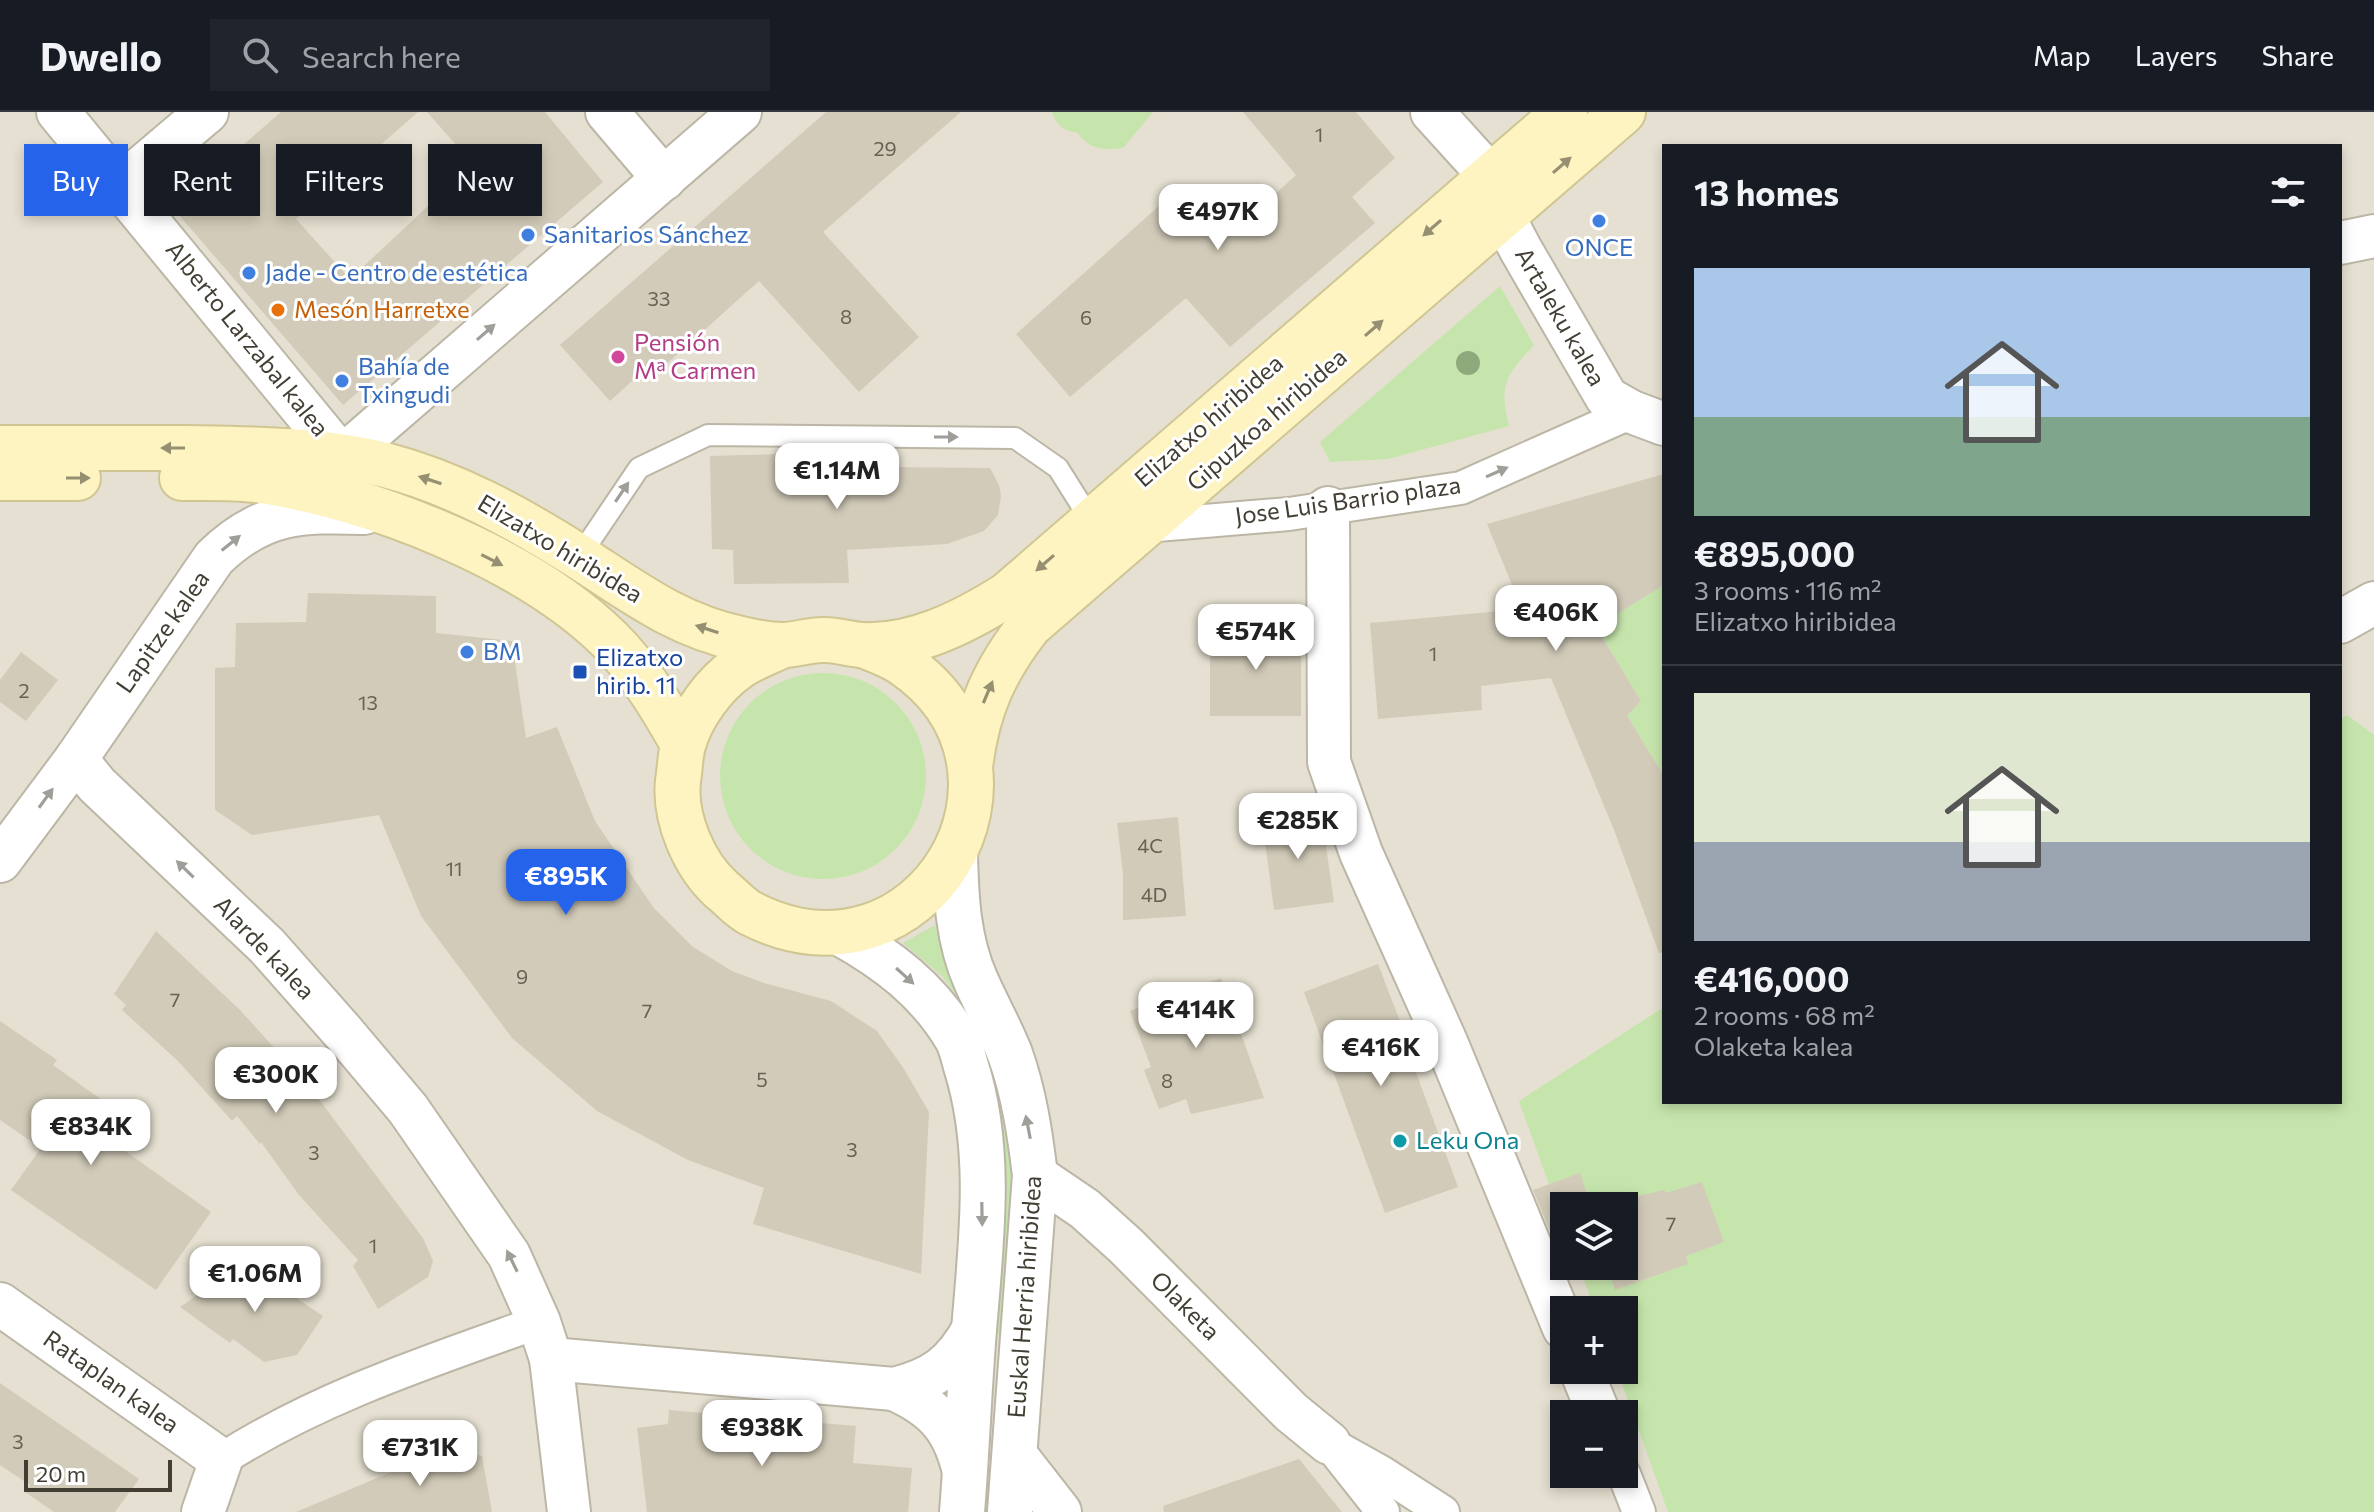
<!DOCTYPE html>
<html lang="en">
<head>
<meta charset="utf-8">
<style>
	:root { --surface:#171b24; --page:#20242c; --text:#f1f3f6; --muted:#9ea1a6; --line:#363941; --accent:#2563eb }
	body { margin:0; font-family:Commissioner,sans-serif; background:var(--page); color:var(--text); height:100vh; display:flex; flex-direction:column; font-size:30px; white-space:nowrap }
	* { box-sizing:border-box; margin:0 }
	p { font-size:26px; color:var(--muted) }
	.icon { flex:none; width:44px; height:44px; fill:none; stroke:currentColor; stroke-width:2; stroke-linecap:round; stroke-linejoin:round }
	.map { position:relative; flex:1; overflow:hidden }
	.drawer { position:absolute; left:1662px; top:32px; width:680px; height:960px; display:flex; flex-direction:column; background:var(--surface); border-radius:0px; box-shadow:0 4px 12px #0003 }
	.drawer>* { flex:none }
	.banner { position:absolute; left:24px; top:32px; width:760px; height:72px; display:flex; gap:16px }
	.controls { position:absolute; left:1550px; top:1080px; display:grid; gap:16px }
	.controls a { display:grid; place-items:center; width:88px; height:88px; border-radius:0px; background:var(--surface); box-shadow:0 4px 12px #0003; font-size:40px }
	.scale { position:absolute; left:24px; bottom:20px; width:148px; box-sizing:border-box; padding-left:8px; border:4px solid #423e33; border-top:0; font-size:22px; line-height:28px; white-space:nowrap; color:#423e33; -webkit-text-stroke:6px #fff; paint-order:stroke }
	.price { position:absolute; translate:-50% -68px; padding:0 18px; border-radius:16px; background:#fff; color:#222; font-size:26px; line-height:52px; filter:drop-shadow(0 2px 4px #0008) }
	.price::after { content:''; position:absolute; left:50%; top:48px; width:24px; height:18px; margin-left:-12px; background:inherit; clip-path:polygon(0 0,100% 0,50% 100%) }
	.price.active { background:var(--accent); color:#fff }
	ul { padding:0; list-style:none }
	li { display:grid; align-content:center; gap:16px; height:424px; padding:0 32px }
	li+li { border-top:2px solid var(--line) }
	li span { display:grid; place-items:center; height:248px; border-radius:0px; color:#555 }
	li>.icon { margin-inline-start:auto }
	span .icon { width:144px; height:144px; fill:#fffc; stroke-width:1 }
	li b { font-size:34px }
	h2 { display:flex; justify-content:space-between; align-items:center; height:96px; padding:0 32px; font-size:34px }
	.pill { padding:0 28px; border-radius:0px; background:var(--surface); box-shadow:0 4px 12px #0003; font-size:28px; line-height:72px }
	.pill.active { background:var(--accent); color:#fff }
	header { display:flex; align-items:center; gap:48px; box-sizing:border-box; height:112px; padding:0 40px; background:var(--surface); border-bottom:2px solid var(--line) }
	header strong { font-size:38px }
	nav { display:flex; gap:44px; margin-inline-start:auto; font-size:28px }
	.search { width:560px; height:72px; background:var(--page); display:flex; align-items:center; gap:20px; box-sizing:border-box; padding:0 28px; border-radius:0px; color:var(--muted); font-size:30px }
	.map>svg:first-child { display:block }
	.residential { fill:#e5e0d1; fill-rule:evenodd }
	.green { fill:#c6e5ac }
	.building { fill:#d2cbb9 }
	.lines { fill:none; stroke-linecap:round; stroke-linejoin:round }
	.service-casing { stroke:#bcb6a6; stroke-width:24 }
	.pedestrian-casing { stroke:#bcb6a6; stroke-width:36 }
	.minor-casing { stroke:#bcb6a6; stroke-width:46 }
	.tertiary-casing { stroke:#bcb6a6; stroke-width:48 }
	.secondary-casing { stroke:#d0c694; stroke-width:48 }
	.service { stroke:#fff; stroke-width:20 }
	.pedestrian { stroke:#fff; stroke-width:32 }
	.minor { stroke:#fff; stroke-width:42 }
	.tertiary { stroke:#fff; stroke-width:44 }
	.secondary { stroke:#fdf4c1; stroke-width:44 }
	.tree { fill:#8eaa7d }
	.oneway { fill:#969073 }
	.oneway2 { fill:#a09e99 }
	.shop-dot { fill:#3f7fe0; stroke:#fff; stroke-width:3 }
	.food-dot { fill:#e8710a; stroke:#fff; stroke-width:3 }
	.hotel-dot { fill:#d1479c; stroke:#fff; stroke-width:3 }
	.transit-dot { fill:#1a4fb4; stroke:#fff; stroke-width:3 }
	.culture-dot { fill:#0f9aa8; stroke:#fff; stroke-width:3 }
	.labels { text-anchor:middle; stroke-width:6; stroke-linejoin:round; paint-order:stroke }
	.number-label { font-size:20px; fill:#666154 }
	.shop-label { font-size:24px; fill:#366cbe; stroke:#fff; text-anchor:start }
	.food-label { font-size:24px; fill:#c56008; stroke:#fff; text-anchor:start }
	.street-label { font-size:24px; fill:#423e33; stroke:#fff }
	.hotel-label { font-size:24px; fill:#b23c85; stroke:#fff; text-anchor:start }
	.transit-label { font-size:24px; fill:#164399; stroke:#fff; text-anchor:start }
	.culture-label { font-size:24px; fill:#0d838f; stroke:#fff; text-anchor:start }
</style>
</head>
<body>
<header>
<strong>Dwello</strong>
<div class="search"><svg class="icon" aria-label="search" viewBox="0 0 24 24"><circle cx="10" cy="10" r="6"/><path d="M15 15l6 6"/></svg>Search here</div>
<nav><a>Map</a><a>Layers</a><a>Share</a></nav>
</header>
<div class="map">
<svg width="2374" height="1400" viewBox="0 0 2374 1400">
	<rect width="100%" height="100%" fill="#f1eee3"/>
	<path class="residential" d="M0,0H2374V1400H0ZM1664,34H2340V990H1664ZM1564,1094H1624V1154H1564ZM1564,1198H1624V1258H1564ZM1564,1302H1624V1362H1564Z"/>
	<g class="green">
		<path d="M1052,0H1153L1123,36C1104,38 1089,38 1078,21C1064,19 1056,13 1052,0Z"/>
		<path d="M1500,174L1534,233C1505,264 1499,272 1509,314L1388,347L1330,350L1320,330Z"/>
		<polygon points="1664,473 1664,664 1627,604 1641,589 1596,515"/>
		<circle cx="823" cy="664" r="103"/>
		<polygon points="2347,603 2374,623 2374,1400 1668,1400 1617,1258 1624,1258 1624,1198 1595,1198 1579,1154 1624,1154 1624,1094 1564,1094 1564,1114 1519,989 1664,895 1664,990 2340,990 2340,608"/>
		<polygon points="935,813 941,835 965,895 942,864 903,831"/>
		<path d="M989,939C1023,1032 1013,1137 1011,1235L993,1217L984,944Z"/>
	</g>
	<g class="building">
		<polygon points="281,0 418,0 296,107 350,167 473,52 427,0 545,0 603,70 343,293 172,95"/>
		<polygon points="826,0 961,0 823,120 919,225 859,280 759,169 662,256 654,249 610,289 560,233"/>
		<polygon points="1243,0 1356,0 1395,46 1352,85 1375,111 1230,235 1186,186 1070,285 1016,222 1170,84 1217,135 1296,63"/>
		<polygon points="883,339 885,355 990,356 999,373 1001,384 998,403 984,419 947,432 847,438 849,471 734,472 733,438 712,437 710,344"/>
		<polygon points="1664,362 1664,473 1596,515 1641,589 1627,604 1664,664 1664,840 1659,841 1614,718 1551,566 1481,574 1482,598 1378,607 1370,511 1522,497 1487,412"/>
		<polygon points="308,481 436,484 436,521 512,529 526,626 557,615 595,709 653,795 693,835 732,859 764,871 831,889 877,919 904,957 929,1000 921,1162 753,1112 764,1076 688,1048 597,999 512,926 421,804 379,703 252,723 215,698 215,556 235,555 236,511 306,510"/>
		<rect x="1210" y="517" width="91" height="87"/>
		<polygon points="21,540 58,568 26,609 0,590 0,568"/>
		<polygon points="1321,699 1334,790 1274,798 1262,707"/>
		<polygon points="1178,705 1186,804 1123,808 1123,762 1117,711"/>
		<polygon points="156,819 240,898 309,974 423,1126 433,1149 428,1165 378,1197 353,1154 358,1148 299,1083 261,1030 260,1032 237,1004 232,1009 178,949 122,898 126,893 114,882"/>
		<polygon points="1378,852 1413,943 1410,944 1458,1075 1385,1101 1304,880"/>
		<polygon points="1221,866 1264,986 1191,1002 1186,987 1159,997 1144,958 1151,955 1130,899"/>
		<polygon points="0,909 57,948 53,953 134,1011 118,1034 211,1100 156,1178 11,1078 41,1036 0,1008"/>
		<polygon points="1580,1061 1591,1094 1564,1094 1564,1153 1533,1078"/>
		<polygon points="1702,1070 1724,1130 1686,1144 1688,1152 1615,1178 1607,1154 1624,1154 1624,1094 1594,1094 1664,1078 1666,1081"/>
		<polygon points="244,1151 323,1204 297,1243 264,1250 233,1227 230,1231 180,1195"/>
		<polygon points="0,1271 139,1367 115,1400 54,1400 25,1380 30,1373 0,1353"/>
		<polygon points="669,1298 856,1314 853,1351 912,1356 908,1400 647,1400 637,1316 668,1312"/>
		<polygon points="451,1335 482,1344 492,1400 296,1400"/>
		<polygon points="1299,1347 1342,1400 1164,1400 1163,1394"/>
	</g>
	<g class="lines">
		<g class="service-casing">
			<polyline id="service" points="579,445 639,356 708,323 1015,326 1058,356 1092,410"/>
		</g>
		<g class="pedestrian-casing">
			<g id="pedestrian">
				<polyline points="1145,414 1289,402 1461,376 1632,300"/>
				<polyline points="1329,1331 1381,1360 1443,1400"/>
				<polyline points="1338,1343 1383,1400"/>
				<path d="M221,1348C319,1285 430,1249 539,1210"/>
				<polyline points="1624,1362 1639,1400"/>
			</g>
		</g>
		<g class="minor-casing">
			<g id="minor">
				<polyline points="58,0 342,345 740,0"/>
				<polyline points="607,0 664,67"/>
				<polyline points="1432,0 1491,65 1503,104 1521,138 1607,286 1632,300 1664,312"/>
				<polyline points="121,73 207,0"/>
				<polyline points="2340,131 2374,124"/>
				<polyline points="1328,396 1329,650 1361,741 1446,930 1564,1216"/>
				<polyline points="2340,510 2374,491"/>
				<polyline points="76,647 97,673 267,834 343,920 408,997 509,1143 539,1210 551,1247 569,1400"/>
				<path d="M0,749L76,647L214,446C262,399 301,399 364,401"/>
				<polyline points="1035,1063 1085,1097 1126,1134 1291,1300 1329,1331"/>
				<polyline points="0,1192 221,1348 203,1400"/>
				<path d="M551,1247L894,1277C935,1267 954,1252 974,1216"/>
				<polyline points="1581,1258 1599,1302"/>
				<path d="M894,1277C937,1296 955,1318 965,1364"/>
				<polyline points="1014,1341 1060,1400"/>
			</g>
		</g>
		<g class="tertiary-casing">
			<g id="tertiary">
				<path d="M955,742C956,785 958,829 976,869C987,894 1000,917 1010,942C1024,981 1030,1022 1035,1063L1010,1400"/>
				<path d="M840,821C887,847 928,878 956,925C961,933 963,944 966,954C993,1039 981,1131 974,1218C969,1279 967,1340 962,1400"/>
			</g>
		</g>
		<g class="secondary-casing">
			<g id="secondary">
				<path d="M0,336C62,336 125,336 187,336C253,337 321,337 385,353C454,371 516,405 576,443C631,478 675,513 741,527C754,530 770,533 783,533C797,533 811,527 825,528C837,528 849,532 861,533C913,536 964,510 1007,483L1565,0"/>
				<polyline points="0,366 78,366"/>
				<path d="M182,366C206,366 231,365 255,368C370,384 527,446 610,528C640,558 662,595 683,632"/>
				<path d="M783,533C769,540 752,546 739,555C714,572 691,604 683,633C680,644 680,657 678,669C674,706 694,753 722,778C731,785 740,796 750,801C922,890 1059,657 902,551C890,543 875,538 863,533"/>
				<path d="M970,655C977,597 994,559 1030,513L1623,0"/>
			</g>
		</g>
		<use href="#service" class="service"/>
		<use href="#pedestrian" class="pedestrian"/>
		<use href="#minor" class="minor"/>
		<use href="#tertiary" class="tertiary"/>
		<use href="#secondary" class="secondary"/>
	</g>
	<circle class="tree" cx="1468" cy="251" r="12"/>
	<defs><path id="oneway-solid" d="M-6-.8H1V-3.2L6.5 0L1 3.2V.8H-6Z" transform="scale(2)"/></defs>
	<g class="oneway">
		<use href="#oneway-solid" transform="translate(1562 53) rotate(-41)"/>
		<use href="#oneway-solid" transform="translate(1432 116) rotate(139)"/>
		<use href="#oneway-solid" transform="translate(1374 216) rotate(-41)"/>
		<use href="#oneway-solid" transform="translate(173 336) rotate(-180)"/>
		<use href="#oneway-solid" transform="translate(78 366)"/>
		<use href="#oneway-solid" transform="translate(430 368) rotate(-162)"/>
		<use href="#oneway-solid" transform="translate(492 448) rotate(27)"/>
		<use href="#oneway-solid" transform="translate(1045 451) rotate(139)"/>
		<use href="#oneway-solid" transform="translate(707 517) rotate(-162)"/>
		<use href="#oneway-solid" transform="translate(988 580) rotate(-67)"/>
	</g>
	<g class="oneway2">
		<use href="#oneway-solid" transform="translate(486 220) rotate(-41)"/>
		<use href="#oneway-solid" transform="translate(946 325)"/>
		<use href="#oneway-solid" transform="translate(1497 360) rotate(-24)"/>
		<use href="#oneway-solid" transform="translate(622 380) rotate(-56)"/>
		<use href="#oneway-solid" transform="translate(231 431) rotate(-39)"/>
		<use href="#oneway-solid" transform="translate(46 686) rotate(-54)"/>
		<use href="#oneway-solid" transform="translate(185 757) rotate(-136)"/>
		<use href="#oneway-solid" transform="translate(905 864) rotate(42)"/>
		<use href="#oneway-solid" transform="translate(1028 1015) rotate(-101)"/>
		<use href="#oneway-solid" transform="translate(982 1102) rotate(89)"/>
		<use href="#oneway-solid" transform="translate(512 1149) rotate(-116)"/>
	</g>
	<g class="shop-dot">
		<circle cx="1599" cy="109" r="8"/>
		<circle cx="528" cy="123" r="8"/>
		<circle cx="249" cy="161" r="8"/>
		<circle cx="342" cy="269" r="8"/>
		<circle cx="467" cy="540" r="8"/>
	</g>
	<circle class="food-dot" cx="278" cy="198" r="8"/>
	<circle class="hotel-dot" cx="618" cy="245" r="8"/>
	<rect class="transit-dot" x="572" y="552" width="16" height="16" rx="4"/>
	<circle class="culture-dot" cx="1400" cy="1029" r="8"/>
	<g class="labels">
		<g class="number-label">
			<text x="1319" y="30">1</text>
			<text x="885" y="44">29</text>
			<text x="659" y="194">33</text>
			<text x="846" y="212">8</text>
			<text x="1086" y="213">6</text>
			<text x="1433" y="549">1</text>
			<text x="24" y="586">2</text>
			<text x="368" y="598">13</text>
			<text x="1150" y="741">4C</text>
			<text x="454" y="764">11</text>
			<text x="1154" y="790">4D</text>
			<text x="522" y="872">9</text>
			<text x="175" y="895">7</text>
			<text x="647" y="906">7</text>
			<text x="762" y="975">5</text>
			<text x="1167" y="976">8</text>
			<text x="852" y="1045">3</text>
			<text x="314" y="1048">3</text>
			<text x="1671" y="1119">7</text>
			<text x="373" y="1141">1</text>
			<text x="18" y="1337">3</text>
		</g>
		<g class="shop-label">
			<text x="544" y="131">Sanitarios Sánchez</text>
			<text x="1599" y="144" text-anchor="middle">ONCE</text>
			<text x="265" y="169">Jade - Centro de estética</text>
			<text x="358" y="263">Bahía de<tspan x="358" dy="28">Txingudi</tspan></text>
			<text x="483" y="548">BM</text>
		</g>
		<g class="food-label">
			<text x="294" y="206">Mesón Harretxe</text>
		</g>
		<g class="street-label">
			<text transform="translate(1560 205) rotate(60)" y="8">Artaleku kalea</text>
			<text transform="translate(247 227) rotate(51)" y="8">Alberto Larzabal kalea</text>
			<text transform="translate(1267 308) rotate(-41)" y="8">Gipuzkoa hiribidea</text>
			<text transform="translate(1209 309) rotate(-41)" y="8">Elizatxo hiribidea</text>
			<text transform="translate(1348 389) rotate(-8)" y="8">Jose Luis Barrio plaza</text>
			<text transform="translate(560 437) rotate(31)" y="8">Elizatxo hiribidea</text>
			<text transform="translate(163 520) rotate(-55)" y="8">Lapitze kalea</text>
			<text transform="translate(264 836) rotate(46)" y="8">Alarde kalea</text>
			<text transform="translate(1025 1185) rotate(-86)" y="8">Euskal Herria hiribidea</text>
			<text transform="translate(1185 1194) rotate(45)" y="8">Olaketa</text>
			<text transform="translate(111 1270) rotate(35)" y="8">Rataplan kalea</text>
		</g>
		<g class="hotel-label">
			<text x="634" y="239">Pensión<tspan x="634" dy="28">Mª Carmen</tspan></text>
		</g>
		<g class="transit-label">
			<text x="596" y="554">Elizatxo<tspan x="596" dy="28">hirib. 11</tspan></text>
		</g>
		<g class="culture-label">
			<text x="1416" y="1037">Leku Ona</text>
		</g>
	</g>
</svg>
<div class="controls">
<a><svg class="icon" aria-label="layers" viewBox="0 0 24 24"><path d="M12 4l9 5-9 5-9-5zM3 14l9 5 9-5"/></svg></a>
<a>+</a>
<a>−</a>
</div>
<div class="scale">20 m</div>
<b class="price" style="left:1218px;top:140px">€497K</b>
<b class="price" style="left:837px;top:399px">€1.14M</b>
<b class="price" style="left:1556px;top:541px">€406K</b>
<b class="price" style="left:1256px;top:560px">€574K</b>
<b class="price" style="left:1298px;top:749px">€285K</b>
<b class="price active" style="left:566px;top:805px">€895K</b>
<b class="price" style="left:1196px;top:938px">€414K</b>
<b class="price" style="left:1381px;top:976px">€416K</b>
<b class="price" style="left:276px;top:1003px">€300K</b>
<b class="price" style="left:91px;top:1055px">€834K</b>
<b class="price" style="left:255px;top:1202px">€1.06M</b>
<b class="price" style="left:762px;top:1356px">€938K</b>
<b class="price" style="left:420px;top:1376px">€731K</b>
<div class="banner">
<a class="pill active">Buy</a>
<a class="pill">Rent</a>
<a class="pill">Filters</a>
<a class="pill">New</a>
</div>
<section class="drawer">
<h2>13 homes<svg class="icon" aria-label="filters" viewBox="0 0 24 24"><path d="M4 7h16M4 17h16"/><circle cx="9" cy="7" r="2"/><circle cx="15" cy="17" r="2"/></svg></h2>
<ul>
<li><span style="background:linear-gradient(#a9c7e8 60%,#7fa58c 0)"><svg class="icon" aria-label="home" viewBox="0 0 24 24"><path d="M3 11l9-7 9 7M6 9v11h12V9"/></svg></span><div><b>€895,000</b><p>3 rooms · 116 m²</p><p>Elizatxo hiribidea</p></div></li>
<li><span style="background:linear-gradient(#dfe7d0 60%,#9aa5b1 0)"><svg class="icon" aria-label="home" viewBox="0 0 24 24"><path d="M3 11l9-7 9 7M6 9v11h12V9"/></svg></span><div><b>€416,000</b><p>2 rooms · 68 m²</p><p>Olaketa kalea</p></div></li>
</ul>
</section>
</div>
</body>
</html>
